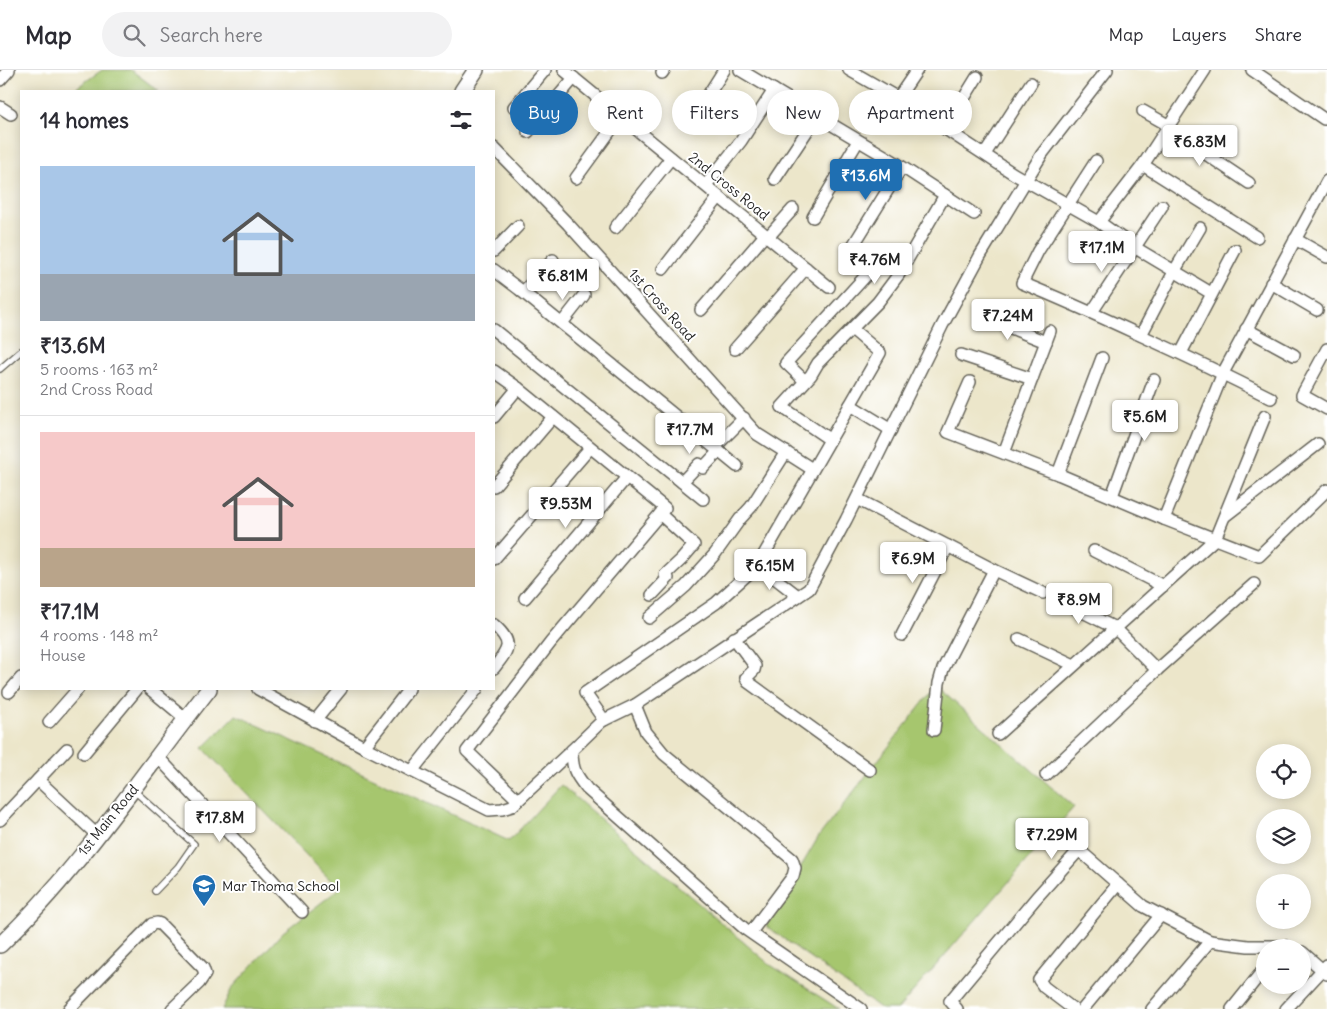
<!DOCTYPE html>
<html lang="en">
<head>
<meta charset="utf-8">
<style>
	:root { --surface:#fff; --page:#f2f2f3; --text:#2b2b33; --muted:#7c7c81; --line:#e1e1e2; --accent:#1f6fb2 }
	body { margin:0; font-family:Delius,sans-serif; background:var(--page); color:var(--text); height:100vh; display:flex; flex-direction:column; font-size:19px; white-space:nowrap }
	* { box-sizing:border-box; margin:0 }
	p { font-size:16px; color:var(--muted) }
	.icon { flex:none; width:28px; height:28px; fill:none; stroke:currentColor; stroke-width:2; stroke-linecap:round; stroke-linejoin:round }
	.map { position:relative; flex:1; overflow:hidden }
	.panel { position:absolute; left:20px; top:20px; width:475px; height:600px; display:flex; flex-direction:column; background:var(--surface); border-radius:0px; box-shadow:0 2px 12px #0003 }
	.panel>* { flex:none }
	.banner { position:absolute; left:510px; top:20px; width:475px; height:45px; display:flex; gap:10px }
	.controls { position:absolute; left:1256px; top:674px; display:grid; gap:10px }
	.controls a { display:grid; place-items:center; width:55px; height:55px; border-radius:50%; background:var(--surface); box-shadow:0 2px 12px #0003; font-size:25px }
	.price { position:absolute; translate:-50% -42px; padding:0 11px; border-radius:5px; background:#fff; color:#222; font-size:16px; line-height:32px; filter:drop-shadow(0 1px 2px #0008) }
	.price::after { content:''; position:absolute; left:50%; top:30px; width:15px; height:11px; margin-left:-8px; background:inherit; clip-path:polygon(0 0,100% 0,50% 100%) }
	.price.on { background:var(--accent); color:#fff }
	ul { padding:0; list-style:none }
	li { display:grid; align-content:center; gap:10px; height:265px; padding:0 20px }
	li+li { border-top:1px solid var(--line) }
	li span { display:grid; place-items:center; height:155px; border-radius:0px; color:#555 }
	li>.icon { margin-inline-start:auto }
	span .icon { width:90px; height:90px; fill:#fffc; stroke-width:1 }
	li b { font-size:21px }
	h2 { display:flex; justify-content:space-between; align-items:center; height:60px; padding:0 20px; font-size:21px }
	.tag { padding:0 18px; border-radius:22px; background:var(--surface); box-shadow:0 2px 12px #0003; font-size:18px; line-height:45px }
	.tag.on { background:var(--accent); color:#fff }
	header { display:flex; align-items:center; gap:30px; box-sizing:border-box; height:70px; padding:0 25px; background:var(--surface); border-bottom:1px solid var(--line) }
	header strong { font-size:24px }
	nav { display:flex; gap:28px; margin-inline-start:auto; font-size:18px }
	.search { width:350px; height:45px; background:var(--page); display:flex; align-items:center; gap:12px; box-sizing:border-box; padding:0 18px; border-radius:28px; color:var(--muted); font-size:19px }
	.map>svg:first-child { display:block }
	.green { fill:#a6c66e; stroke:#617145 }
	.lines { fill:none; stroke-linecap:round; stroke-linejoin:round }
	.service-casing { stroke:#656359; stroke-width:8 }
	.minor-casing { stroke:#656359; stroke-width:14 }
	.tertiary-casing { stroke:#656359; stroke-width:18 }
	.service { stroke:#fff; stroke-width:5.5 }
	.minor { stroke:#fff; stroke-width:11 }
	.tertiary { stroke:#fff; stroke-width:15 }
	.labels { text-anchor:middle; stroke-width:4; stroke-linejoin:round; paint-order:stroke }
	.street-label { font-size:14px; fill:#1c1c1c; stroke:#fff }
	.poi-label { font-size:14px; fill:#1c1c1c; stroke:#fff; text-anchor:start }
</style>
</head>
<body>
<header>
<strong>Map</strong>
<div class="search"><svg class="icon" aria-label="search" viewBox="0 0 24 24"><circle cx="10" cy="10" r="6"/><path d="M15 15l6 6"/></svg>Search here</div>
<nav><a>Map</a><a>Layers</a><a>Share</a></nav>
</header>
<div class="map">
<svg width="1327" height="939" viewBox="0 0 1327 939">
	<rect width="100%" height="100%" fill="#fff"/>
	<filter id="ink" filterUnits="userSpaceOnUse"><feTurbulence type="fractalNoise" baseFrequency=".02" numOctaves="2"/><feDisplacementMap in="SourceGraphic" scale="10" xChannelSelector="R" yChannelSelector="G"/><feConvolveMatrix kernelMatrix="1 2 1 2 8 2 1 2 1" color-interpolation-filters="sRGB"/></filter>
	<filter id="wash" filterUnits="userSpaceOnUse"><feTurbulence type="fractalNoise" baseFrequency=".0096" numOctaves="4" result="noise"/><feDisplacementMap in="SourceGraphic" scale="20" xChannelSelector="R" yChannelSelector="G"/><feGaussianBlur stdDeviation="1.12" result="paint"/><feColorMatrix in="noise" values="0 0 0 0 0 0 0 0 0 0 0 0 0 0 0 0 0 1.4 0 .05"/><feComposite in="paint" operator="in"/></filter>
	<g filter="url(#wash)">
		<rect width="100%" height="100%" fill="#ece6ca"/>
		<g class="green">
			<polygon points="102,0 131,0 159,21 72,21"/>
			<polygon points="936,616 1074,737 898,939 881,939 766,856 819,766"/>
			<polygon points="236,645 509,771 561,715 769,894 839,939 222,939 232,918 283,862 339,819 203,678"/>
		</g>
	</g>
	<g filter="url(#ink)">
		<g class="lines">
			<g class="service-casing">
				<g id="service">
					<polyline points="0,299 21,281"/>
					<polyline points="132,720 139,725 194,774 178,797 155,821"/>
				</g>
			</g>
			<g class="minor-casing">
				<g id="minor">
					<polyline points="564,0 829,217"/>
					<polyline points="740,0 893,91 974,144"/>
					<polyline points="849,0 898,28 1014,104 1099,152 1134,177 1211,223"/>
					<polyline points="1252,0 1324,49"/>
					<polyline points="662,3 664,0"/>
					<polyline points="0,10 9,0"/>
					<polyline points="898,28 917,0"/>
					<polyline points="0,37 11,44"/>
					<polyline points="514,37 545,0"/>
					<polyline points="1143,41 1168,55"/>
					<polyline points="693,49 724,0"/>
					<polyline points="1167,58 1249,113"/>
					<polyline points="945,59 977,7"/>
					<polyline points="528,62 574,8"/>
					<polyline points="494,78 568,154 757,364 812,399"/>
					<polyline points="985,84 1031,13"/>
					<path d="M1096,91L1038,181L1022,213C1062,229 1101,247 1140,265C1184,285 1228,306 1271,328"/>
					<polyline points="1143,95 1257,167"/>
					<polyline points="576,108 621,46"/>
					<polyline points="775,109 817,46"/>
					<polyline points="1327,111 1223,303 1164,449 1259,486 1327,420"/>
					<polyline points="706,115 741,71 774,20"/>
					<polyline points="813,147 858,71"/>
					<polyline points="1099,152 1143,95 1205,0"/>
					<polyline points="615,158 671,88"/>
					<polyline points="768,167 793,139"/>
					<polyline points="1295,169 1327,187"/>
					<polyline points="851,179 902,97"/>
					<polyline points="494,181 518,156"/>
					<polyline points="663,199 719,127"/>
					<polyline points="494,200 519,219 737,396"/>
					<polyline points="1271,213 1317,240"/>
					<polyline points="523,222 553,190"/>
					<polyline points="701,240 765,165"/>
					<polyline points="1092,242 1162,136"/>
					<polyline points="981,246 1046,272"/>
					<polyline points="562,253 584,225"/>
					<polyline points="1246,259 1294,285"/>
					<polyline points="494,260 703,429"/>
					<polyline points="1141,265 1175,200 1200,158"/>
					<polyline points="735,279 806,198"/>
					<polyline points="1327,279 1302,325 1327,339"/>
					<polyline points="1181,283 1235,180"/>
					<polyline points="961,285 1032,309"/>
					<polyline points="494,301 518,318 665,438 551,572 467,681 518,730"/>
					<polyline points="805,311 786,293 872,199"/>
					<polyline points="970,312 948,362 1058,404 1164,449"/>
					<polyline points="850,335 891,360"/>
					<polyline points="494,347 518,318"/>
					<polyline points="829,369 782,337 811,305 818,293 878,232 899,204 945,125"/>
					<polyline points="715,377 744,348"/>
					<polyline points="1004,383 1050,261"/>
					<polyline points="1058,404 1102,288"/>
					<polyline points="682,412 699,394 703,398 719,381"/>
					<polyline points="494,416 553,347"/>
					<polyline points="1112,426 1154,310"/>
					<polyline points="857,429 994,500 1043,523"/>
					<polyline points="1225,446 1318,374"/>
					<polyline points="1094,481 1163,516"/>
					<polyline points="494,489 590,378"/>
					<polyline points="758,495 798,526"/>
					<polyline points="652,525 668,508 665,505 682,489 694,475 660,444"/>
					<polyline points="525,528 627,407"/>
					<polyline points="1055,528 1115,558 1157,600"/>
					<polyline points="649,548 686,516 715,484 740,449 751,437 786,382"/>
					<path d="M494,555C514,573 509,579 494,598"/>
					<polyline points="902,565 948,476"/>
					<polyline points="734,568 755,596 754,600 746,608 748,612 870,700"/>
					<polyline points="1019,569 1074,595"/>
					<polyline points="150,619 186,649"/>
					<polyline points="258,619 364,677 489,740 502,739 512,736 572,680"/>
					<polyline points="9,622 21,608"/>
					<polyline points="635,635 646,662 664,684 792,789 795,798 793,806 751,862"/>
					<polyline points="604,650 585,623 716,533 758,495 880,283 852,259"/>
					<polyline points="315,651 341,619"/>
					<polyline points="49,652 78,619"/>
					<polyline points="934,660 939,613 943,599 994,500"/>
					<polyline points="998,664 1215,469 1265,346"/>
					<polyline points="364,677 409,619"/>
					<polyline points="84,683 137,619"/>
					<polyline points="158,687 302,842"/>
					<polyline points="412,701 477,619"/>
					<polyline points="1046,705 1157,600 1254,514"/>
					<polyline points="38,710 97,765"/>
					<polyline points="0,750 67,679"/>
					<polyline points="1302,882 1327,904"/>
					<polyline points="69,939 152,854 157,853 160,854 203,898 205,904 199,913 172,939"/>
					<path d="M861,939L745,859L587,719C575,704 572,699 572,680L602,651L635,635L809,519L846,450L942,256L980,186L1042,84L1107,0"/>
					<polyline points="957,939 950,931 1036,828 1079,780 1143,836 1210,871"/>
					<polyline points="1073,939 1044,917 1039,910 1118,814"/>
					<polyline points="1083,939 1161,845"/>
					<polyline points="1152,939 1210,871 1248,876 1285,876"/>
					<polyline points="1232,939 1265,898"/>
					<polyline points="1286,939 1327,895"/>
				</g>
			</g>
			<g class="tertiary-casing">
				<g id="tertiary">
					<polyline points="462,21 476,0"/>
					<path d="M0,875C80,799 141,705 209,619"/>
				</g>
			</g>
			<use href="#service" class="service"/>
			<use href="#minor" class="minor"/>
			<use href="#tertiary" class="tertiary"/>
		</g>
	</g>
	<defs>
		<g id="school-pin" transform="scale(1.25)"><path d="M0 17L-7.5 6A9.5 9.5 0 1 1 7.5 6Z" fill="#1f6fb2" stroke="#fff"/><path d="M0-5L7-2L0 1L-7-2ZM-4 1L0 2.5L4 1V4Q0 6-4 4Z" fill="#fff"/></g>
	</defs>
	<g fill-rule="evenodd">
		<use href="#school-pin" x="204" y="816"/>
	</g>
	<g class="labels">
		<g class="street-label">
			<text transform="translate(729 116) rotate(39)" y="5">2nd Cross Road</text>
			<text transform="translate(662 235) rotate(48)" y="5">1st Cross Road</text>
			<text transform="translate(108 750) rotate(-51)" y="5">1st Main Road</text>
		</g>
		<g class="poi-label">
			<text x="222" y="821">Mar Thoma School</text>
		</g>
	</g>
</svg>
<div class="controls">
<a><svg class="icon" aria-label="locate" viewBox="0 0 24 24"><circle cx="12" cy="12" r="6"/><path d="M12 2v4M12 18v4M2 12h4M18 12h4"/></svg></a>
<a><svg class="icon" aria-label="layers" viewBox="0 0 24 24"><path d="M12 4l9 5-9 5-9-5zM3 14l9 5 9-5"/></svg></a>
<a>+</a>
<a>−</a>
</div>
<b class="price" style="left:1200px;top:97px">₹6.83M</b>
<b class="price on" style="left:866px;top:131px">₹13.6M</b>
<b class="price" style="left:1102px;top:203px">₹17.1M</b>
<b class="price" style="left:875px;top:215px">₹4.76M</b>
<b class="price" style="left:563px;top:231px">₹6.81M</b>
<b class="price" style="left:1008px;top:271px">₹7.24M</b>
<b class="price" style="left:1145px;top:372px">₹5.6M</b>
<b class="price" style="left:690px;top:385px">₹17.7M</b>
<b class="price" style="left:566px;top:459px">₹9.53M</b>
<b class="price" style="left:913px;top:514px">₹6.9M</b>
<b class="price" style="left:770px;top:521px">₹6.15M</b>
<b class="price" style="left:1079px;top:555px">₹8.9M</b>
<b class="price" style="left:220px;top:773px">₹17.8M</b>
<b class="price" style="left:1052px;top:790px">₹7.29M</b>
<div class="banner">
<a class="tag on">Buy</a>
<a class="tag">Rent</a>
<a class="tag">Filters</a>
<a class="tag">New</a>
<a class="tag">Apartment</a>
</div>
<section class="panel">
<h2>14 homes<svg class="icon" aria-label="filters" viewBox="0 0 24 24"><path d="M4 7h16M4 17h16"/><circle cx="9" cy="7" r="2"/><circle cx="15" cy="17" r="2"/></svg></h2>
<ul>
<li><span style="background:linear-gradient(#a9c7e8 70%,#9aa5b1 0)"><svg class="icon" aria-label="home" viewBox="0 0 24 24"><path d="M3 11l9-7 9 7M6 9v11h12V9"/></svg></span><div><b>₹13.6M</b><p>5 rooms · 163 m²</p><p>2nd Cross Road</p></div></li>
<li><span style="background:linear-gradient(#f6c9c9 75%,#b9a48a 0)"><svg class="icon" aria-label="home" viewBox="0 0 24 24"><path d="M3 11l9-7 9 7M6 9v11h12V9"/></svg></span><div><b>₹17.1M</b><p>4 rooms · 148 m²</p><p>House</p></div></li>
</ul>
</section>
</div>
</body>
</html>
